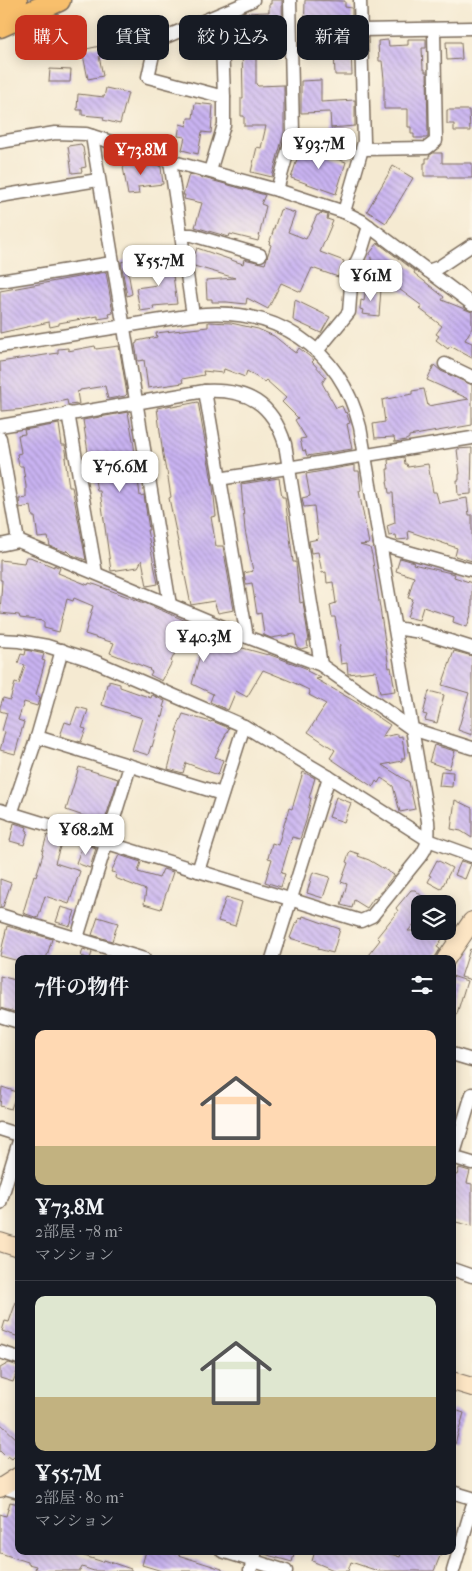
<!DOCTYPE html>
<html lang="ja">
<head>
<meta charset="utf-8">
<style>
	:root { --surface:#171b24; --page:#242831; --text:#f1f3f6; --muted:#9ea1a6; --line:#363941; --accent:#c8321e }
	body { margin:0; font-family:"IM FELL French Canon","Noto Serif JP",serif; background:var(--page); color:var(--text); height:100vh; display:flex; flex-direction:column; font-size:19px; white-space:nowrap }
	* { box-sizing:border-box; margin:0 }
	p { font-size:16px; color:var(--muted) }
	.icon { flex:none; width:28px; height:28px; fill:none; stroke:currentColor; stroke-width:2; stroke-linecap:round; stroke-linejoin:round }
	.map { position:relative; flex:1; overflow:hidden }
	.details { position:absolute; left:15px; top:955px; width:441px; height:600px; display:flex; flex-direction:column; background:var(--surface); border-radius:10px; box-shadow:0 2px 12px #0003 }
	.details>* { flex:none }
	.top-card { position:absolute; left:15px; top:15px; width:442px; height:45px; display:flex; gap:10px }
	.fabs { position:absolute; left:411px; top:895px; display:grid; gap:10px }
	.fabs a { display:grid; place-items:center; width:45px; height:45px; border-radius:10px; background:var(--surface); box-shadow:0 2px 12px #0003; font-size:25px }
	.price { position:absolute; translate:-50% -42px; padding:0 11px; border-radius:10px; background:#fff; color:#222; font-size:16px; line-height:32px; filter:drop-shadow(0 1px 2px #0008) }
	.price::after { content:''; position:absolute; left:50%; top:30px; width:15px; height:11px; margin-left:-8px; background:inherit; clip-path:polygon(0 0,100% 0,50% 100%) }
	.price.selected { background:var(--accent); color:#fff }
	ul { padding:0; list-style:none }
	li { display:grid; align-content:center; gap:10px; height:265px; padding:0 20px }
	li+li { border-top:1px solid var(--line) }
	li span { display:grid; place-items:center; height:155px; border-radius:10px; color:#555 }
	li>.icon { margin-inline-start:auto }
	span .icon { width:90px; height:90px; fill:#fffc; stroke-width:1 }
	li b { font-size:21px }
	h2 { display:flex; justify-content:space-between; align-items:center; height:60px; padding:0 20px; font-size:21px }
	.pill { padding:0 18px; border-radius:10px; background:var(--surface); box-shadow:0 2px 12px #0003; font-size:18px; line-height:45px }
	.pill.selected { background:var(--accent); color:#fff }
	.map>svg:first-child { display:block }
	.building { fill:url(#building-back-hatch) }
	.lines { fill:none; stroke-linecap:round; stroke-linejoin:round }
	.street-casing { stroke:#7c6d5d; stroke-width:15 }
	.secondary-casing { stroke:#7c6d5d; stroke-width:20 }
	.highway-casing { stroke:#7c6d5d; stroke-width:25 }
	.street { stroke:#fff; stroke-width:12 }
	.secondary { stroke:#fce5c4; stroke-width:18 }
	.highway { stroke:#f8bf6c; stroke-width:22 }
</style>
</head>
<body>
<div class="map">
<svg width="472" height="1571" viewBox="0 0 472 1571">
	<defs>
		<pattern id="building-back-hatch" width="6" height="6" patternUnits="userSpaceOnUse" patternTransform="scale(1.25)"><rect width="6" height="6" fill="#c9b3f2"/><path d="M-1 5l2 2M0 0l6 6M5-1l2 2" fill="none" stroke="#a492c3"/></pattern>
	</defs>
	<rect width="100%" height="100%" fill="#fcf5e5"/>
	<filter id="ink" filterUnits="userSpaceOnUse"><feTurbulence type="fractalNoise" baseFrequency=".02" numOctaves="2"/><feDisplacementMap in="SourceGraphic" scale="10" xChannelSelector="R" yChannelSelector="G"/><feConvolveMatrix kernelMatrix="1 2 1 2 8 2 1 2 1" color-interpolation-filters="sRGB"/></filter>
	<filter id="wash" filterUnits="userSpaceOnUse"><feTurbulence type="fractalNoise" baseFrequency=".0096" numOctaves="4" result="noise"/><feDisplacementMap in="SourceGraphic" scale="20" xChannelSelector="R" yChannelSelector="G"/><feGaussianBlur stdDeviation="1.12" result="paint"/><feColorMatrix in="noise" values="0 0 0 0 0 0 0 0 0 0 0 0 0 0 0 0 0 1.4 0 .05"/><feComposite in="paint" operator="in"/></filter>
	<g filter="url(#wash)">
		<rect width="100%" height="100%" fill="#f5ead2"/>
		<g id="blocks">
			<g class="building">
				<polygon points="271,0 282,0 283,51 256,52 256,84 258,86 284,85 284,133 272,177 251,172 257,147 261,148 266,126 244,126 244,116 241,116 241,98 243,98 242,48 238,48 238,22 240,22 240,14 244,13 269,12 269,4 271,4"/>
				<polygon points="305,0 345,1 345,7 352,8 352,21 324,21 325,43 309,43 309,40 304,40"/>
				<polygon points="124,32 141,38 137,52 120,49 99,56 103,76 88,79 82,50 118,42 120,48"/>
				<polygon points="408,39 426,39 426,48 422,48 423,69 425,69 425,72 427,72 428,137 426,138 414,138 414,134 411,134 411,127 408,127 408,109 384,109 384,79 382,61 379,61 378,41 388,40 389,46 408,45"/>
				<polygon points="446,42 461,42 462,59 447,60"/>
				<polygon points="351,48 352,75 335,75 334,49"/>
				<polygon points="50,69 71,70 70,82 49,82"/>
				<polygon points="321,80 321,102 355,100 355,126 331,128 330,112 301,113 301,81"/>
				<polygon points="106,88 128,93 120,124 103,120 104,117 82,115 82,110 77,110 78,94 104,97"/>
				<polygon points="195,103 213,105 211,133 202,132 198,154 182,150 185,137 178,136 180,124 187,126 188,118 193,118"/>
				<polygon points="447,110 469,110 470,131 454,131 454,124 447,124"/>
				<polygon points="81,144 82,147 83,147 86,167 81,168 82,172 72,173 68,146"/>
				<polygon points="301,147 346,162 336,194 291,178"/>
				<polygon points="433,153 442,153 442,163 472,163 472,178 447,178 447,176 424,176 424,163 426,163 426,158 429,158 429,156"/>
				<polygon points="131,157 136,159 137,167 157,165 161,167 163,184 138,187 139,194 128,195 123,167 125,166 124,158"/>
				<polygon points="393,166 413,178 386,223 367,211"/>
				<polygon points="189,174 265,195 261,204 266,206 258,241 230,234 229,237 195,227 202,203 184,199 185,195 183,195"/>
				<polygon points="283,209 295,213 288,232 306,239 317,215 319,215 320,213 328,215 327,219 333,221 320,252 344,261 338,277 312,268 301,292 281,283 268,309 247,298 246,304 227,302 212,302 212,299 207,299 206,280 235,278 194,266 193,261 197,248 243,264 244,259 265,264 271,245 269,244 280,210"/>
				<polygon points="378,243 415,271 414,273 444,297 442,300 472,312 472,328 465,340 472,343 472,358 450,346 448,349 436,340 439,336 436,334 442,326 420,309 422,306 384,278 386,275 372,264 370,253"/>
				<polygon points="170,254 177,304 153,306 154,309 140,311 136,288 157,285 154,264 157,263 156,257"/>
				<polygon points="130,260 132,270 128,271 132,294 127,296 121,262"/>
				<polygon points="106,272 113,313 109,314 110,317 98,319 98,316 59,323 59,325 50,327 49,322 0,333 0,291"/>
				<polygon points="366,287 381,289 379,316 362,314 363,310 360,309 361,300 364,301"/>
				<polygon points="295,300 330,317 321,333 293,320"/>
				<polygon points="208,322 231,323 258,329 274,336 294,352 296,353 299,348 314,360 312,362 326,377 322,383 336,408 342,406 345,413 346,412 350,423 347,424 352,449 307,456 305,450 303,451 300,439 306,438 295,420 298,418 282,402 286,398 266,380 264,382 247,371 245,377 224,369 223,373 203,371 204,375 182,379 183,383 148,388 144,360 138,361 135,344 137,343 137,341 157,337 156,333 208,327"/>
				<polygon points="95,346 96,349 119,346 127,394 125,396 108,399 105,386 80,390 80,391 77,392 79,404 68,405 67,400 26,409 1,411 0,362 58,353 58,349 68,348 68,351"/>
				<polygon points="434,365 441,371 472,385 472,425 409,436 409,438 406,440 395,442 394,437 375,438 373,424 385,422 382,400 412,394 412,391 424,389 428,406 469,399 427,380"/>
				<polygon points="198,402 213,487 216,516 211,517 216,546 223,546 234,610 218,613 214,601 191,605 169,498 171,497 167,471 166,471 163,455 157,408 172,405 172,407"/>
				<polygon points="128,412 134,446 140,496 144,495 149,530 147,530 158,584 147,586 142,560 138,567 111,571 100,491 97,491 92,464 90,465 83,420"/>
				<polygon points="59,424 62,445 65,445 67,457 65,458 69,487 72,487 86,560 72,555 67,550 66,552 50,546 48,537 38,538 35,517 33,517 31,506 20,508 19,499 26,498 26,486 23,466 19,466 17,454 21,453 18,435 25,434 24,430"/>
				<polygon points="472,448 471,494 458,495 457,480 459,480 459,474 460,474 457,449"/>
				<polygon points="404,457 405,464 407,464 408,467 428,464 433,492 436,492 439,503 467,498 469,515 472,515 472,561 455,556 457,548 408,531 409,539 397,540 396,535 389,536 387,526 395,523 393,493 389,493 387,481 388,481 387,469 389,469 388,460"/>
				<polygon points="355,465 355,471 359,471 361,490 359,491 369,544 360,545 370,548 372,555 389,668 391,667 395,691 380,693 376,671 348,674 347,663 341,664 339,646 340,646 335,617 332,617 330,605 336,603 333,582 327,583 326,572 322,573 318,552 311,553 309,541 318,539 314,506 304,507 302,498 310,496 306,474"/>
				<polygon points="279,478 282,497 285,497 293,562 296,562 296,564 300,603 303,602 309,641 307,641 308,647 301,649 297,647 295,634 271,638 264,635 261,613 257,614 252,583 246,584 244,573 253,571 245,530 241,484"/>
				<polygon points="26,557 30,557 54,567 54,565 60,568 58,573 88,585 89,583 96,585 147,604 218,635 217,637 239,645 239,647 268,655 268,654 308,669 307,671 321,678 316,679 356,702 390,725 382,737 398,734 398,737 402,736 405,758 402,758 402,761 382,765 409,782 415,809 400,812 393,786 381,778 378,783 376,781 373,787 330,758 335,750 308,732 326,704 309,695 310,692 309,690 290,681 263,670 247,697 236,691 228,710 210,702 213,694 192,684 202,647 187,643 186,646 180,643 171,661 172,662 162,681 150,675 152,672 149,670 150,669 110,653 114,643 85,634 93,606 74,598 73,601 67,599 59,632 44,628 44,621 20,618 19,615 0,613 2,580 0,580 0,560 24,563"/>
				<polygon points="400,558 414,562 413,564 455,574 454,577 472,583 472,612 467,627 453,622 454,617 423,607 419,620 407,617 413,599 408,598 414,577 396,571"/>
				<polygon points="26,650 44,654 42,660 45,661 36,695 40,697 37,706 24,702 18,720 24,722 15,754 0,750 5,732 2,731 7,713 0,711 0,707 3,698 10,700 15,683 19,684 25,665 18,663 21,654 25,655"/>
				<polygon points="454,651 472,656 472,735 458,730 469,693 442,685"/>
				<polygon points="109,681 120,684 120,687 151,698 152,695 165,701 163,707 165,708 163,717 161,716 152,747 151,746 148,755 132,750 142,718 102,705 107,684 109,684"/>
				<polygon points="429,691 444,695 437,723 425,720 427,715 423,714"/>
				<polygon points="77,707 88,710 82,728 86,729 81,742 60,736 65,722 71,724"/>
				<polygon points="183,714 211,722 212,721 229,728 215,757 223,760 218,775 186,763 183,773 168,769 178,732 176,731"/>
				<polygon points="434,745 455,751 449,769 429,762"/>
				<polygon points="79,767 118,779 104,823 66,810"/>
				<polygon points="441,771 453,772 452,787 439,786"/>
				<polygon points="303,772 315,778 309,798 311,798 306,821 300,839 292,837 281,873 285,874 281,887 265,882 272,859 268,858 272,843 278,845 289,808 292,809"/>
				<polygon points="336,797 351,803 344,822 329,817"/>
				<polygon points="455,800 472,808 472,838 461,831 451,829"/>
				<polygon points="14,823 27,827 26,830 28,831 24,845 10,841"/>
				<polygon points="47,835 62,840 55,863 80,871 69,904 45,896 38,918 23,913 34,875 36,876 43,854 42,853"/>
				<polygon points="83,844 96,848 90,868 76,863"/>
				<polygon points="350,851 359,854 358,856 369,860 394,875 375,899 374,898 367,908 354,900 352,908 341,905 347,884 341,882 348,863 346,862"/>
				<polygon points="119,855 141,862 138,872 159,878 163,869 173,872 161,909 144,904 146,890 115,878 116,873 111,872"/>
				<polygon points="437,860 452,868 441,889 428,882 431,876 429,875"/>
				<polygon points="461,861 471,864 465,879 455,875"/>
				<polygon points="313,872 330,877 323,898 307,893"/>
				<polygon points="0,879 11,883 3,907 0,907"/>
				<polygon points="411,890 415,890 431,904 420,904 420,917 408,931 430,931 442,939 437,947 440,949 434,959 365,959 380,940 377,937 398,911 396,908"/>
				<polygon points="226,897 242,902 235,926 218,921"/>
				<polygon points="61,907 75,911 70,926 56,922"/>
				<polygon points="303,916 340,929 333,953 318,949 319,947 290,938 296,922 298,923 299,918 302,919"/>
				<polygon points="98,917 118,923 112,941 92,935"/>
				<polygon points="7,926 52,939 46,959 19,959 19,961 0,956"/>
				<polygon points="83,949 92,952 90,959 81,956"/>
				<polygon points="470,949 472,950 472,980 461,977"/>
				<polygon points="0,976 19,981 19,1013 0,1008"/>
				<polygon points="452,976 467,981 455,1020 452,1020"/>
				<polygon points="2,1087 17,1092 11,1109 0,1106"/>
				<polygon points="459,1168 470,1171 467,1183 472,1184 472,1226 452,1221 452,1174 457,1175"/>
				<polygon points="17,1299 19,1300 19,1337 2,1331 5,1321 9,1322"/>
				<polygon points="9,1363 19,1366 13,1382 0,1378 0,1368"/>
				<polygon points="452,1409 464,1413 455,1444 452,1444"/>
				<polygon points="0,1423 19,1441 19,1452 12,1459 8,1456 7,1458 0,1451"/>
				<polygon points="10,1502 19,1504 19,1551 69,1551 103,1562 104,1560 131,1569 131,1571 94,1571 82,1567 80,1571 43,1571 35,1569 36,1566 28,1564 28,1562 0,1553 0,1514 6,1516"/>
				<polygon points="146,1551 171,1551 179,1554 178,1555 222,1569 222,1571 162,1571 142,1565"/>
				<polygon points="264,1551 295,1551 292,1562 264,1554"/>
				<polygon points="315,1551 381,1551 400,1557 402,1551 442,1551 434,1571 378,1571 351,1562 348,1571 336,1571 312,1561"/>
			</g>
		</g>
	</g>
	<g filter="url(#ink)">
		<use href="#blocks" fill-opacity="0" stroke="#7c6d5d" stroke-width="1"/>
		<g class="lines">
			<g class="street-casing">
				<g id="street">
					<polyline points="221,15 224,97"/>
					<polyline points="361,30 472,28"/>
					<polyline points="92,136 170,605"/>
					<polyline points="0,142 55,133 86,134 170,161 277,190 344,212 362,221 472,304"/>
					<polyline points="363,149 427,148 436,141 434,29"/>
					<polyline points="170,161 193,315"/>
					<polyline points="210,171 224,125 224,97 148,77 156,41 253,0"/>
					<polyline points="277,190 293,133 290,0"/>
					<polyline points="0,196 98,180"/>
					<polyline points="344,212 364,142 360,0"/>
					<polyline points="181,235 192,235 260,255"/>
					<polyline points="428,271 439,267 472,245"/>
					<polyline points="0,281 112,263"/>
					<path d="M0,346L193,315C274,305 340,347 360,427L428,821C429,834 429,844 422,854L372,916L361,921L0,810"/>
					<polyline points="317,351 349,312 352,272 361,252 369,226"/>
					<polyline points="445,364 472,377"/>
					<polyline points="205,391 247,637"/>
					<polyline points="68,413 96,573"/>
					<path d="M0,426L205,391C248,389 272,403 285,444L321,665"/>
					<polyline points="0,438 18,541"/>
					<polyline points="219,479 472,438"/>
					<polyline points="380,544 472,570"/>
					<polyline points="0,545 18,541 247,637 321,665 412,729 472,748"/>
					<polyline points="395,628 421,632 472,648"/>
					<polyline points="0,640 19,641 47,646 94,661 244,726 329,777 428,840 472,856"/>
					<polyline points="62,650 37,737 222,794"/>
					<polyline points="11,814 37,737"/>
					<polyline points="198,871 244,726"/>
					<polyline points="0,915 144,959"/>
					<polyline points="77,938 130,766"/>
					<polyline points="272,959 329,777"/>
					<polyline points="0,1016 19,1022"/>
					<polyline points="452,1054 472,1060"/>
					<polyline points="0,1129 19,1135"/>
					<polyline points="452,1157 472,1163"/>
					<polyline points="453,1157 472,1094"/>
					<polyline points="0,1203 19,1141"/>
					<polyline points="452,1269 472,1276"/>
					<polyline points="0,1352 19,1358"/>
					<polyline points="1,1487 19,1492"/>
					<polyline points="452,1492 472,1498"/>
					<polyline points="222,1551 286,1571"/>
					<polyline points="250,1571 256,1551"/>
					<polyline points="453,1571 472,1507"/>
				</g>
			</g>
			<g class="secondary-casing">
				<g id="secondary">
					<polyline points="446,959 472,921"/>
					<polyline points="0,1242 19,1248"/>
					<polyline points="452,1381 472,1387"/>
					<polyline points="0,1488 19,1476"/>
				</g>
			</g>
			<g class="highway-casing">
				<g id="highway">
					<polyline points="0,8 16,0"/>
					<polyline points="0,26 59,0"/>
				</g>
			</g>
			<use href="#street" class="street"/>
			<use href="#secondary" class="secondary"/>
			<use href="#highway" class="highway"/>
		</g>
	</g>
</svg>
<div class="fabs">
<a><svg class="icon" aria-label="layers" viewBox="0 0 24 24"><path d="M12 4l9 5-9 5-9-5zM3 14l9 5 9-5"/></svg></a>
</div>
<b class="price" style="left:319px;top:170px">¥93.7M</b>
<b class="price selected" style="left:141px;top:176px">¥73.8M</b>
<b class="price" style="left:159px;top:287px">¥55.7M</b>
<b class="price" style="left:371px;top:302px">¥61M</b>
<b class="price" style="left:120px;top:493px">¥76.6M</b>
<b class="price" style="left:204px;top:663px">¥40.3M</b>
<b class="price" style="left:86px;top:856px">¥68.2M</b>
<div class="top-card">
<a class="pill selected">購入</a>
<a class="pill">賃貸</a>
<a class="pill">絞り込み</a>
<a class="pill">新着</a>
</div>
<section class="details">
<h2>7件の物件<svg class="icon" aria-label="filters" viewBox="0 0 24 24"><path d="M4 7h16M4 17h16"/><circle cx="9" cy="7" r="2"/><circle cx="15" cy="17" r="2"/></svg></h2>
<ul>
<li><span style="background:linear-gradient(#ffd9b3 75%,#c2b280 0)"><svg class="icon" aria-label="home" viewBox="0 0 24 24"><path d="M3 11l9-7 9 7M6 9v11h12V9"/></svg></span><div><b>¥73.8M</b><p>2部屋 · 78 m²</p><p>マンション</p></div></li>
<li><span style="background:linear-gradient(#dfe7d0 65%,#c2b280 0)"><svg class="icon" aria-label="home" viewBox="0 0 24 24"><path d="M3 11l9-7 9 7M6 9v11h12V9"/></svg></span><div><b>¥55.7M</b><p>2部屋 · 80 m²</p><p>マンション</p></div></li>
</ul>
</section>
</div>
</body>
</html>
